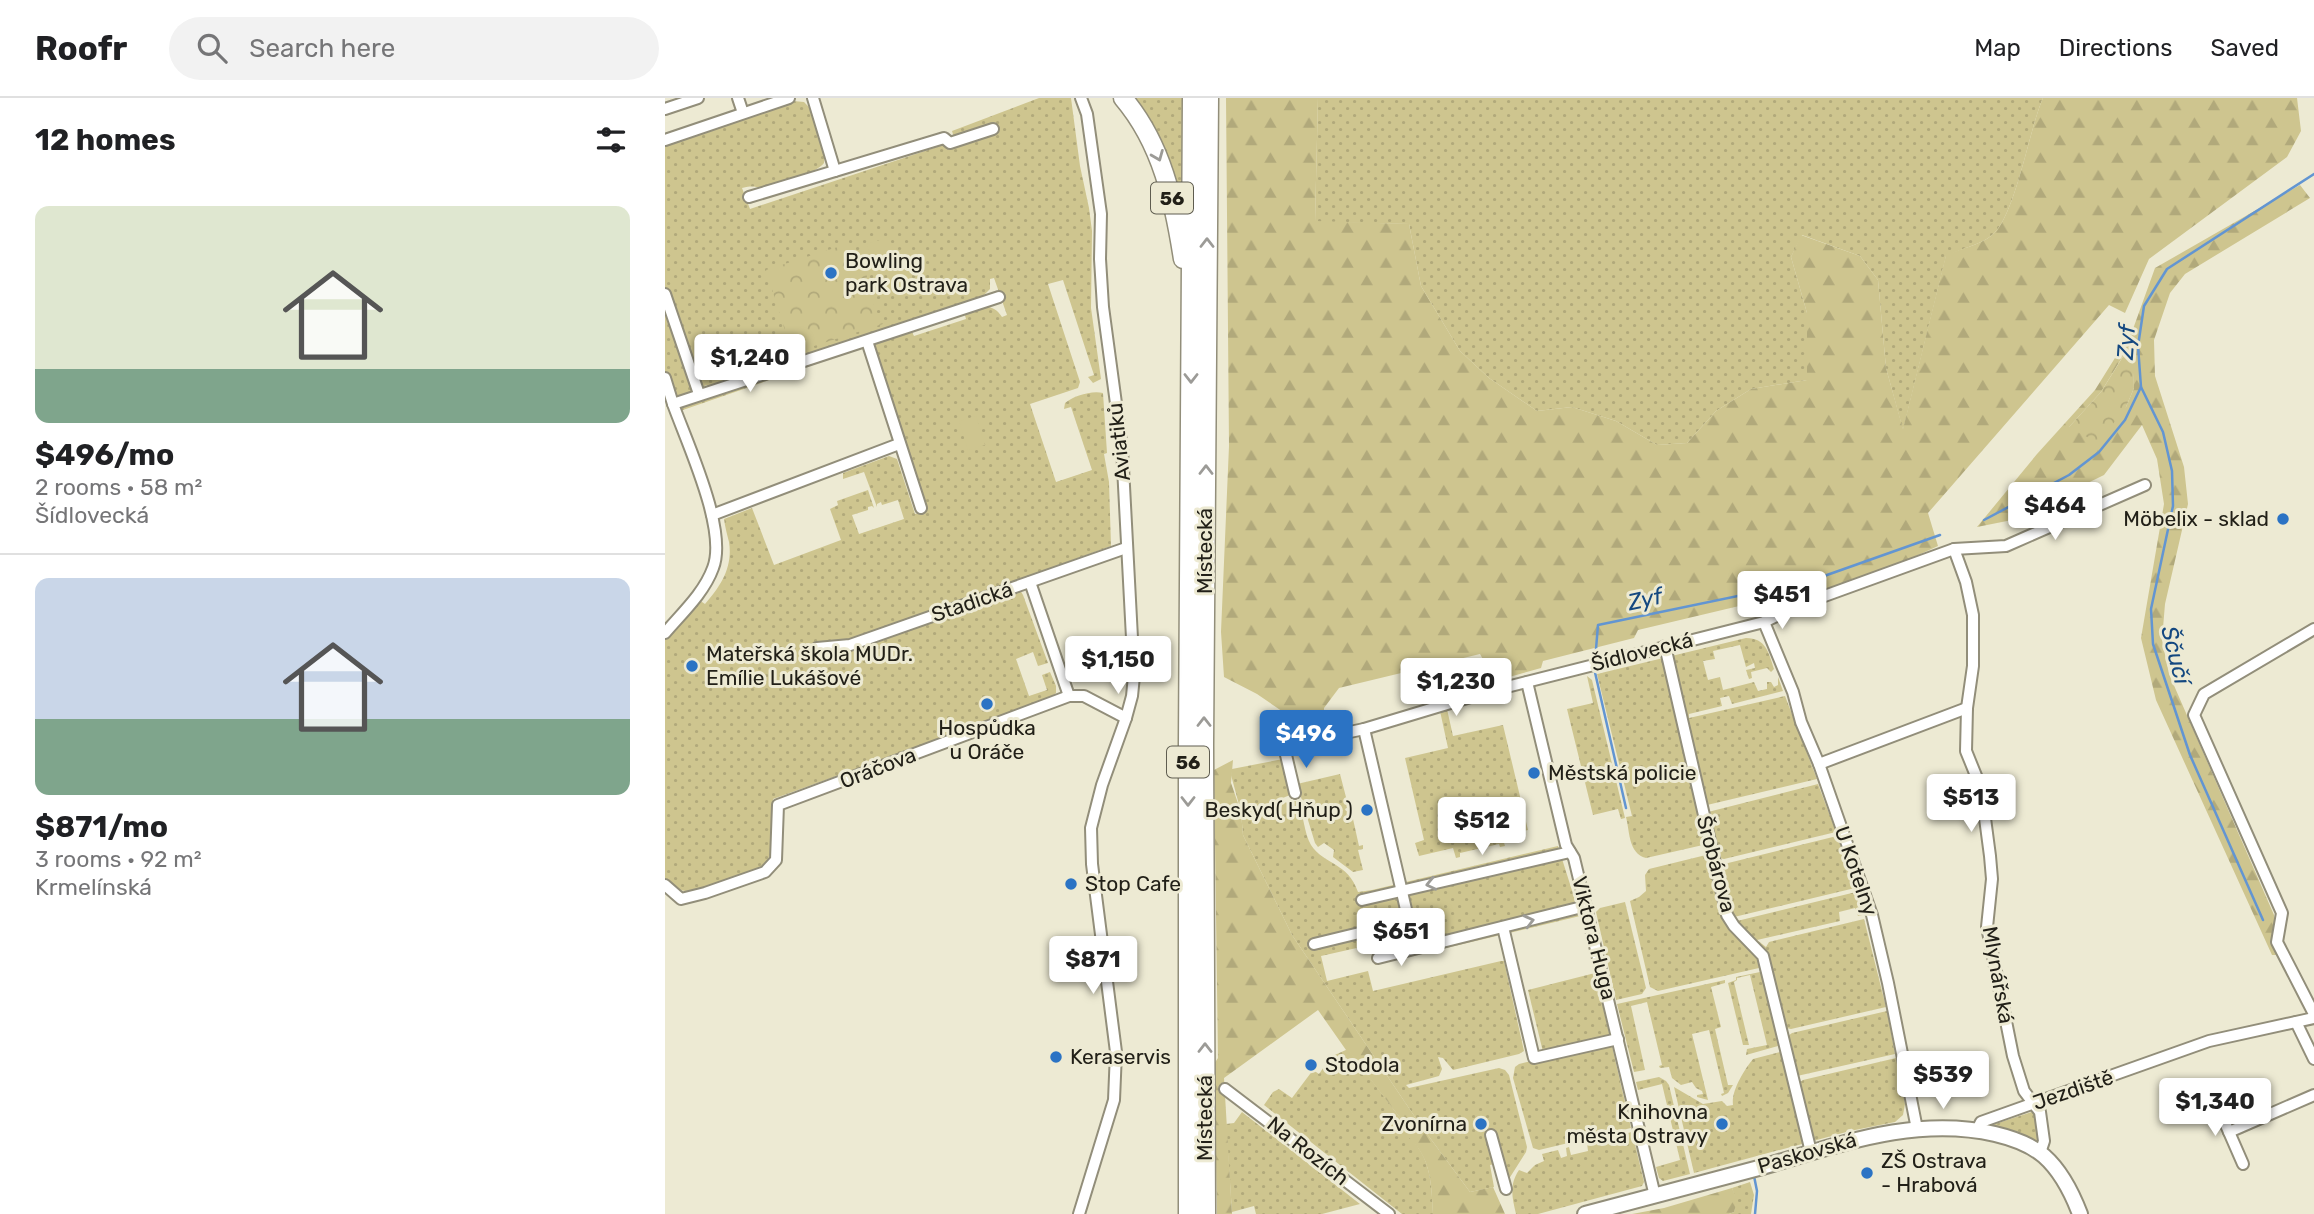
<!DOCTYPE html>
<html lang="en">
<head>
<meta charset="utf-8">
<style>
	:root { --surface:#fff; --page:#f2f2f2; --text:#202124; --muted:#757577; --line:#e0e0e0; --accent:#2b73c4 }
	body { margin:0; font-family:Rubik,sans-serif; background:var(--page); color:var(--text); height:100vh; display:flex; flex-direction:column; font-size:26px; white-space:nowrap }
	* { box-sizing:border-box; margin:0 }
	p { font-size:23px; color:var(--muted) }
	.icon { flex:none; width:38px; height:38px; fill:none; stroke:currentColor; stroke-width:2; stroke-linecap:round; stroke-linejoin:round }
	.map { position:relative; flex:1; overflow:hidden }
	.side { display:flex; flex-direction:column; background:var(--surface); width:665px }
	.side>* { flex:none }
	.price { position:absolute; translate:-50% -60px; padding:0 16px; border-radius:7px; background:#fff; color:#222; font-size:23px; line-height:46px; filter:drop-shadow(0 2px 4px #0008) }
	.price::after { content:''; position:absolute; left:50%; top:42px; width:21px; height:16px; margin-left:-10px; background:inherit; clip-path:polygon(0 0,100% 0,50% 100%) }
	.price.active { background:var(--accent); color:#fff }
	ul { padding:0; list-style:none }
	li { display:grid; align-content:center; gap:14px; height:371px; padding:0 35px }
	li+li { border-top:2px solid var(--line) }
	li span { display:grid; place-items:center; height:217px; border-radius:14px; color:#555 }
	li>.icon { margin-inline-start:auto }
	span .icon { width:126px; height:126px; fill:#fffc; stroke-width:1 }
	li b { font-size:30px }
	h2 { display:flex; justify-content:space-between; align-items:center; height:84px; padding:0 35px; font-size:30px }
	header { display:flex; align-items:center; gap:42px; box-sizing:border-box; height:98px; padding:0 35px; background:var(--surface); border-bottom:2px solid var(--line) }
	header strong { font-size:33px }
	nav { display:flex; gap:38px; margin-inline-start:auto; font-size:24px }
	.search { width:490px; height:63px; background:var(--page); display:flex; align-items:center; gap:18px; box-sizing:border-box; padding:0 24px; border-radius:38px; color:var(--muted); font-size:26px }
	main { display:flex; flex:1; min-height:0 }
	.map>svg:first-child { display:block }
	.grass { fill:url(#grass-dots) }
	.forest { fill:url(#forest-firs); fill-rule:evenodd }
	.park { fill:url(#park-crowns) }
	.pitch { fill:#cec58f }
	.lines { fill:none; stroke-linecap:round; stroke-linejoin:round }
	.stream { stroke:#6295d2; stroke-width:2.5 }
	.minor-casing { stroke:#928e7a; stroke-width:14 }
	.secondary-casing { stroke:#928e7a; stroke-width:18 }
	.trunk-casing { stroke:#928e7a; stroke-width:21 }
	.minor { stroke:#fff; stroke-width:10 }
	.secondary { stroke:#fff; stroke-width:14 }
	.trunk { stroke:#fff; stroke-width:18 }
	.oneway { stroke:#9c9b97 }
	.poi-dot { fill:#2b73c4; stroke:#edead3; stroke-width:2.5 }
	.labels { text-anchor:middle; stroke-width:6; stroke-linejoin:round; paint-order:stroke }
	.shield { fill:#edead3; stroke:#5f5d50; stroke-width:2 }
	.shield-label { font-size:19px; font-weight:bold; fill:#222018 }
	.poi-label { font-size:21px; fill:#222018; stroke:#edead3; text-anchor:start }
	.street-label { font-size:21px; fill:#222018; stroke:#edead3 }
	.water-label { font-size:23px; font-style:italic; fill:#144880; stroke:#edead3 }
</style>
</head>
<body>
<header>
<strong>Roofr</strong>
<div class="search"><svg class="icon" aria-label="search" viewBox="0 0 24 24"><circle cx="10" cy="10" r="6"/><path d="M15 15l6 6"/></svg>Search here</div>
<nav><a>Map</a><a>Directions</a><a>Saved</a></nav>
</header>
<main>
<section class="side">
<h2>12 homes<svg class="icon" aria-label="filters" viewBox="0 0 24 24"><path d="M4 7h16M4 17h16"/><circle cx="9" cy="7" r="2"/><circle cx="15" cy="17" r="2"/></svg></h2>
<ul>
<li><span style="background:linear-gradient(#dfe7d0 75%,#7fa58c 0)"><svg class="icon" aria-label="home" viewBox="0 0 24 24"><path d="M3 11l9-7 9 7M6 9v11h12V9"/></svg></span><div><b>$496/mo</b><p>2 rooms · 58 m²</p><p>Šídlovecká</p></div></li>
<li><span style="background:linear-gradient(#c9d6e8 65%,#7fa58c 0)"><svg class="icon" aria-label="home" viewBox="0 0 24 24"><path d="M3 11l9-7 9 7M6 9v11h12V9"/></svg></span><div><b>$871/mo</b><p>3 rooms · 92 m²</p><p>Krmelínská</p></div></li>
</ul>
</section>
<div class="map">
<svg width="1649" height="1116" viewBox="0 0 1649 1116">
	<defs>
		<pattern id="grass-dots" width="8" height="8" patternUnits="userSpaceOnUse" patternTransform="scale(1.75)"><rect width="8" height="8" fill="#cec58f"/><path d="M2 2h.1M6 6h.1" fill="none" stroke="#b1a97b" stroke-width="1.8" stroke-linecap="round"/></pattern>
		<pattern id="forest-firs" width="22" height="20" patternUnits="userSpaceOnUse" patternTransform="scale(1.75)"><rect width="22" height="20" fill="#cec58f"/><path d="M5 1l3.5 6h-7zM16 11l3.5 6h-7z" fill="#b1a97b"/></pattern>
		<pattern id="park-crowns" width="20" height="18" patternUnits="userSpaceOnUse" patternTransform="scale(1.75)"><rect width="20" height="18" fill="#cec58f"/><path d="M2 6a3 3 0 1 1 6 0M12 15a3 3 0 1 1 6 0" fill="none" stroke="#b1a97b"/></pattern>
	</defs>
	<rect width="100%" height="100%" fill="#edead3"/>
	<g class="grass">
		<path d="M374,0H406L415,68L424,110L427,133L426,210L436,281L428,285L423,279L429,277L398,182L383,186L415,284L413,290L365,306L391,384L427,372L406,309L399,311L400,305C408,298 427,292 438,295L442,355L439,356L444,384L446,448L174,547L178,554L327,500L355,492L358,497L383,565L373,568L368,554L351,561L364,598L382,592L377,577L385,574L391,588V595L384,601L108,701C108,727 115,755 93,773L28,793C15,794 9,790 0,781V541L34,502L40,506C56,488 68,469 64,444C62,436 60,429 59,421L87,410L109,467L176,442L165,411L173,407L172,403L203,392L209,410L207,408L203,409V412L187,417L194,436L239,421L233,402L217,407L216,404L212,406V409L199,374L178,381V375L224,358L232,361L250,416L261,413L209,249L214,243L246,232L249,238L301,221L299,214C315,210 327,203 337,219L342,217L329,180L325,181V191L317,199L57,287L45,289L41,287L30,299L58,296L197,250L15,313L10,297L0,301V46L128,3L139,4L145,10L160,55L159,65C153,74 110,91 98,90C88,89 89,87 77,90L85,111L290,43L287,33Z"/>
		<polygon points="458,0 527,0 526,211 510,114"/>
		<path d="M653,0H1378C1364,31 1350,121 1326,138C1314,147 1295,151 1281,158L1238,332L1221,270L1213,182L1195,158L1137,137L1126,159L1142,215V282L1086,291L1051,313L1022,345L992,347L951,323L907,309L872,313L824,280L795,253L756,188L744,126L650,124Z"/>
		<path d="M1081,540C1101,540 1104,555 1109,571L1106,574L1102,570L1086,574L1087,580L1084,581L1081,572L1090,570L1089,565L1081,569L1075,547L1048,553L1050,561L1038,563L1043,582L1055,579L1058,592L1089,584L1093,593L1102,591V584H1106L1109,589L1113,587V579L1118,593L1067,606L1064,598L1055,600L1057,608L1024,616V620L1120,598L1152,681L1042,707L1043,714L1153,686L1171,734L1059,761L1054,760L1055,767L1172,738L1190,790L1069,819L1072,823L1191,794L1198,817L1193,818L1190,810L1174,814L1175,823L1092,842L1101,849L1104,844L1199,821L1221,909L1126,931L1121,930L1123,938L1127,935L1222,913L1230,956L1132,978L1134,985L1138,982L1231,960L1240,1006L1238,1017L1230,1024L1185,1033L1029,1075L1009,989L1038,1006L1057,1003L1062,1008L1068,1007C1066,993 1079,972 1088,961L1115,954L1113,948L1081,957L1082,951L1102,947L1085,877L1072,880V882L1069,884L1084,947H1078L1063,885L1071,882V879L1095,874L1094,870L993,893L985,889L965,803L974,799L981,793L980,777L984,771L1041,757L1038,747L981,760C963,755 965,734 961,719L967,718L932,576Z"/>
		<polygon points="922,578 927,582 960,720 956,721 953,711 928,717 902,611 928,605"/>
		<polygon points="782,611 788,638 838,627 863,732 837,738 840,748 835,749 834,746 795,755 795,759 791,760 788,750 754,758 750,745 759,742 740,660 783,650 775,613"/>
		<path d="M618,661L627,694L625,697L613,702V706L630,703L633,704C639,718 639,735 646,747C659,767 683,764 693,794L707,792L893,748L915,818L710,867L705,847L656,858L662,883L703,873L708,893L836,863H839L859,953L854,956L788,972L778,960L773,959L777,971L774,978L741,987L744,990L834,970L840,972L844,977L862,1049L861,1054L842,1084L830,1066L825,1067L829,1089L805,1094L754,1025L627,837L578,737L576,714L566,677L567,671Z"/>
		<polygon points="675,676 682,703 687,702 688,706 680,711 681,713 686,712 694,748 698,747 698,751 693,752 698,772 688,774 668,759 669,752 659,745 653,749 650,745 632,686"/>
		<polygon points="960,804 981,890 977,896 951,902 931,814 935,810"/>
		<polygon points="930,875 945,939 878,954 863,892"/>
		<polygon points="1060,882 1060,885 1046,889 1056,929 1050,931 1063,987 1068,987 1063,995 1057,998 1056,996 1059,995 1044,932 1027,936 1043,1002 1032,999 1032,997 1038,996 1037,993 1031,990 1027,984 1016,987 1007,980 1004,969 995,970 994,968 997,967 982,904 966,908 980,972 969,974 952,906"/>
		<polygon points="946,944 966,1030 874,1052 868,1050 848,980 850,969 854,966"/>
		<path d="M683,951L742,1029L736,1032C766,1054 766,1082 768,1116H737L599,1007L608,994L614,991L627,1000L648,972L654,976L663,963L661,961Z"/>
		<polygon points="994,979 1001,983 1004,987 1025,1076 998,1083 994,1080 991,1069 1015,1062 997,986 973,992 971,984"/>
		<polygon points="1370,1013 1374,1038 1371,1044 1331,1030 1327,1027"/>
		<polygon points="577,1014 695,1106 657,1116 591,1116 589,1108 567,1114 561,1026 569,1025"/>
		<path d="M967,1034L979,1084L977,1088L873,1116H851C847,1099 844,1087 854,1072L862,1075L870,1067L879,1063L877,1056L893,1052L896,1060L902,1058L901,1050L904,1049L906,1057L923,1053L922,1045Z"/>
		<polygon points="1085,1084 1089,1097 1086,1116 1064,1116 1069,1114 1071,1103 1067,1090"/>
	</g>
	<g class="forest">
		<path d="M561,0H653L650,123L744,126L756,188L795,253L824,280L872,313L907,309L951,323L992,347L1022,345L1051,313L1086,291L1142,282V215L1126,159L1136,137L1195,158L1213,182L1221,270L1238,331L1281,157C1295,151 1314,147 1326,138C1350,121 1364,31 1378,0H1632L1636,33L1622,59L1484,161L1460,215L1444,207L1263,415L1273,448L1238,464L1115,507L1112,499L973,532L969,540L878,563L876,570L830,583L815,556L674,590L659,610V628L643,631L592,596L559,579L556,534L564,348Z"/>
		<path d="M1635,87L1645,100L1520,176L1505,195L1489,242L1490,278L1519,369L1523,406L1500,506L1497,542L1504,576L1609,817L1611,857H1607L1491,602L1476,540L1499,406L1492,361L1477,327L1439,377L1347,422L1312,429L1372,356L1430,292L1468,231L1490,170ZM1466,245L1469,290L1461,309L1404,329L1436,294Z"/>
		<path d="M568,662L566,685L576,714L578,737L627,837L754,1025L805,1094L828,1089L840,1116H768C766,1080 766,1055 735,1032L742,1029L683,952H681L653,912L559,980L567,1116H552L549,966L553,960L549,672Z"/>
		<polygon points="1067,1090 1072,1103 1069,1114 1064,1116 967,1116 999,1110"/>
	</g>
	<g class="park">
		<path d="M182,146L187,163L205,158C207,167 201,172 202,181C204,194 210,215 218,226L127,255L101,172Z"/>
		<polygon points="1467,244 1469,290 1461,309 1433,345 1404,329 1436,294"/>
	</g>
	<g class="pitch">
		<polygon points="224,139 235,169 212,177 202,146"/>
		<polygon points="311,318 320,347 303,352 294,323"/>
	</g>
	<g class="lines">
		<g class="stream">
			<polyline points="1476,289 1498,334 1507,373 1508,408 1486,511 1488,546 1525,657 1598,822"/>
			<polyline points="1319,422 1404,377 1434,354 1460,322 1476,289 1473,248 1479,208 1502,171 1649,76"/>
			<polyline points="930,563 933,527 1145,483 1275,437"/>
			<polyline points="929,570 961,710"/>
			<polyline points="1089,1078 1092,1093 1090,1116"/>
		</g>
		<g class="minor-casing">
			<g id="minor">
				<polyline points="73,0 78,15"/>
				<polyline points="148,0 170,73"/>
				<polyline points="0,11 33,0"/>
				<polyline points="0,42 124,0"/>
				<polyline points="84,99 279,40 285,45 328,31"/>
				<polyline points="0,196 34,296"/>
				<polyline points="202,243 256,410"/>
				<polyline points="0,280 8,306"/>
				<polyline points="47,417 234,346"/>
				<polyline points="1289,451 1301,484 1308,517 1308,568 1302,610 1301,653 1316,690 1325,758 1327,781 1322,829 1348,958 1359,993 1375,1014 1379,1043 1375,1055"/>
				<polyline points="365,484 404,598"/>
				<polyline points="1099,524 1128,594 1136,624 1154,666 1207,817 1223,885 1252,1031"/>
				<polyline points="1649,531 1539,596 1529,617 1617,815 1612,844 1649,916"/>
				<path d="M0,535C17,515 39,495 48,470C63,432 22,345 8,306L334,199"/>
				<polyline points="1000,548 1062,817 1069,828 1098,858 1146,1054"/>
				<polyline points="152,550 185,547 461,450"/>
				<polyline points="862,584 901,747 909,760 990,1098"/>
				<polyline points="699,631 750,850"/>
				<polyline points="1154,666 1302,610"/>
				<polyline points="630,695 621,657 624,647 699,631 822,594 1099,524 1132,508 1289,451 1341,448 1480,387"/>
				<polyline points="0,787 16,801 40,795 100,774 111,762 113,707 404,598 419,598 461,620"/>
				<polyline points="697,802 905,754"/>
				<polyline points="838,829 869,960 953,941"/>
				<polyline points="649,846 744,823"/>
				<polyline points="713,860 921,808"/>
				<polyline points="1631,924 1649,961"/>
				<polyline points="560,991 724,1116"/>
				<polyline points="1550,1002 1578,1066"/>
				<polyline points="1312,1032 1316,1024 1544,943 1649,920"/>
				<polyline points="1564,1034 1649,997"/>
				<polyline points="826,1037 841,1091"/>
				<polyline points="414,1116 449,1002 451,954 427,766 426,730 437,687 461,620 467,598 469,578 457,350 438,209 435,161 436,116 422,16 416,0"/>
			</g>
		</g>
		<g class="secondary-casing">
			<path id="secondary" d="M920,1116C977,1101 1034,1086 1090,1071C1169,1049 1247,1017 1330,1036C1347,1040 1365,1046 1379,1058C1396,1073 1407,1095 1415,1116"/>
		</g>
		<g class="trunk-casing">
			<g id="trunk">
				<path d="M458,0C497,46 509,103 518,161"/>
				<polyline points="523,1116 523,646 527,0"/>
				<polyline points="541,1116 539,647 544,0"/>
			</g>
		</g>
		<use href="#minor" class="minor"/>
		<use href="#secondary" class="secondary"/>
		<use href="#trunk" class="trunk"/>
	</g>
	<defs><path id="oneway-chevron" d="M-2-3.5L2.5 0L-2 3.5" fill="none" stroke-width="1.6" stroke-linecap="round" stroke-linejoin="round" transform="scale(1.75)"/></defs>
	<g class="oneway">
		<use href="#oneway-chevron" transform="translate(493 58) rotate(68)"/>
		<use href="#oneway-chevron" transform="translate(542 145) rotate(-90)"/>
		<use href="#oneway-chevron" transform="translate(526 280) rotate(90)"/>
		<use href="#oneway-chevron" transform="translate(541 372) rotate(-90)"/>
		<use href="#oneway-chevron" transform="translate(539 624) rotate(-90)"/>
		<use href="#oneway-chevron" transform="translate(523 703) rotate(90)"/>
		<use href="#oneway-chevron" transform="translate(766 786) rotate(167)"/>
		<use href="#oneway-chevron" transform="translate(864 823) rotate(-14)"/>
		<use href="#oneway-chevron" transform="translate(540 950) rotate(-90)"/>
	</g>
	<g class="poi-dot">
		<circle cx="166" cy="175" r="7"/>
		<circle cx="1618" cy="421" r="7"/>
		<circle cx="27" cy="568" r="7"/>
		<circle cx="322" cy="606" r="7"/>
		<circle cx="869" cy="675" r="7"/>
		<circle cx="702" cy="712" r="7"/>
		<circle cx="406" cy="786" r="7"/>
		<circle cx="391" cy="959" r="7"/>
		<circle cx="646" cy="967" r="7"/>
		<circle cx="816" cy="1026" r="7"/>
		<circle cx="1057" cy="1026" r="7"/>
		<circle cx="1202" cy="1075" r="7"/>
	</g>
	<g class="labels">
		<g class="shield">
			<rect x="486" y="84.5" width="42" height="31" rx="5"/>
			<rect x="502" y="648.5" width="42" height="31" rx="5"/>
		</g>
		<g class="shield-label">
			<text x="507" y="107">56</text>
			<text x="523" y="671">56</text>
		</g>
		<g class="poi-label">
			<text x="180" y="170">Bowling<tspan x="180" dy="24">park Ostrava</tspan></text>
			<text x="1604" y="428" text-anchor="end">Möbelix - sklad</text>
			<text x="41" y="563">Mateřská škola MUDr.<tspan x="41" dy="24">Emílie Lukášové</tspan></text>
			<text x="322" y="637" text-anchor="middle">Hospůdka<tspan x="322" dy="24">u Oráče</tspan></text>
			<text x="883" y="682">Městská policie</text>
			<text x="688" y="719" text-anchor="end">Beskyd( Hňup )</text>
			<text x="420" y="793">Stop Cafe</text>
			<text x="405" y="966">Keraservis</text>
			<text x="660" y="974">Stodola</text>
			<text x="1043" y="1021" text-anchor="end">Knihovna<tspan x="1043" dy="24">města Ostravy</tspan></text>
			<text x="802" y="1033" text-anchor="end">Zvonírna</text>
			<text x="1216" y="1070">ZŠ Ostrava<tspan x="1216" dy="24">- Hrabová</tspan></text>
		</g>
		<g class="street-label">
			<text transform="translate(454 344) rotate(-96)" y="7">Aviatiků</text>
			<text transform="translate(540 453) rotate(-90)" y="7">Místecká</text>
			<text transform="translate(307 504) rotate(-19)" y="7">Stadická</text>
			<text transform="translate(977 554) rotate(-14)" y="7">Šídlovecká</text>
			<text transform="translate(213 670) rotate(-21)" y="7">Oráčova</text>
			<text transform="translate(1051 766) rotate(75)" y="7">Šrobárova</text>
			<text transform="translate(1191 773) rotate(71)" y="7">U Kotelny</text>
			<text transform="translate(929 840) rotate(76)" y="7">Viktora Huga</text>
			<text transform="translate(1333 877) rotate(80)" y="7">Mlynářská</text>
			<text transform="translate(1408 992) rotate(-19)" y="7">Jezdiště</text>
			<text transform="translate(540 1020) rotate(-90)" y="7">Místecká</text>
			<text transform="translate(643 1053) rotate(38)" y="7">Na Rozích</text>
			<text transform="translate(1142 1055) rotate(-16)" y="7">Paskovská</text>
		</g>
		<g class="water-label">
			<text transform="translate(1461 244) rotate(-86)" y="8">Zyf</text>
			<text transform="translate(980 501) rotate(-12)" y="8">Zyf</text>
			<text transform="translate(1511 557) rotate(76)" y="8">Ščučí</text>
		</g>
	</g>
</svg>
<b class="price" style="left:85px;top:296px">$1,240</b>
<b class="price" style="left:1390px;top:444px">$464</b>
<b class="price" style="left:1117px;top:533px">$451</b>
<b class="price" style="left:453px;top:598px">$1,150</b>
<b class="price" style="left:791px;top:620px">$1,230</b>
<b class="price active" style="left:641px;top:672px">$496</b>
<b class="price" style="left:1306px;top:736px">$513</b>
<b class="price" style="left:817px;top:759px">$512</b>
<b class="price" style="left:736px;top:870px">$651</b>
<b class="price" style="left:428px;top:898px">$871</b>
<b class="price" style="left:1278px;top:1013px">$539</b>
<b class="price" style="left:1550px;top:1040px">$1,340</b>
</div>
</main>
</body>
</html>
